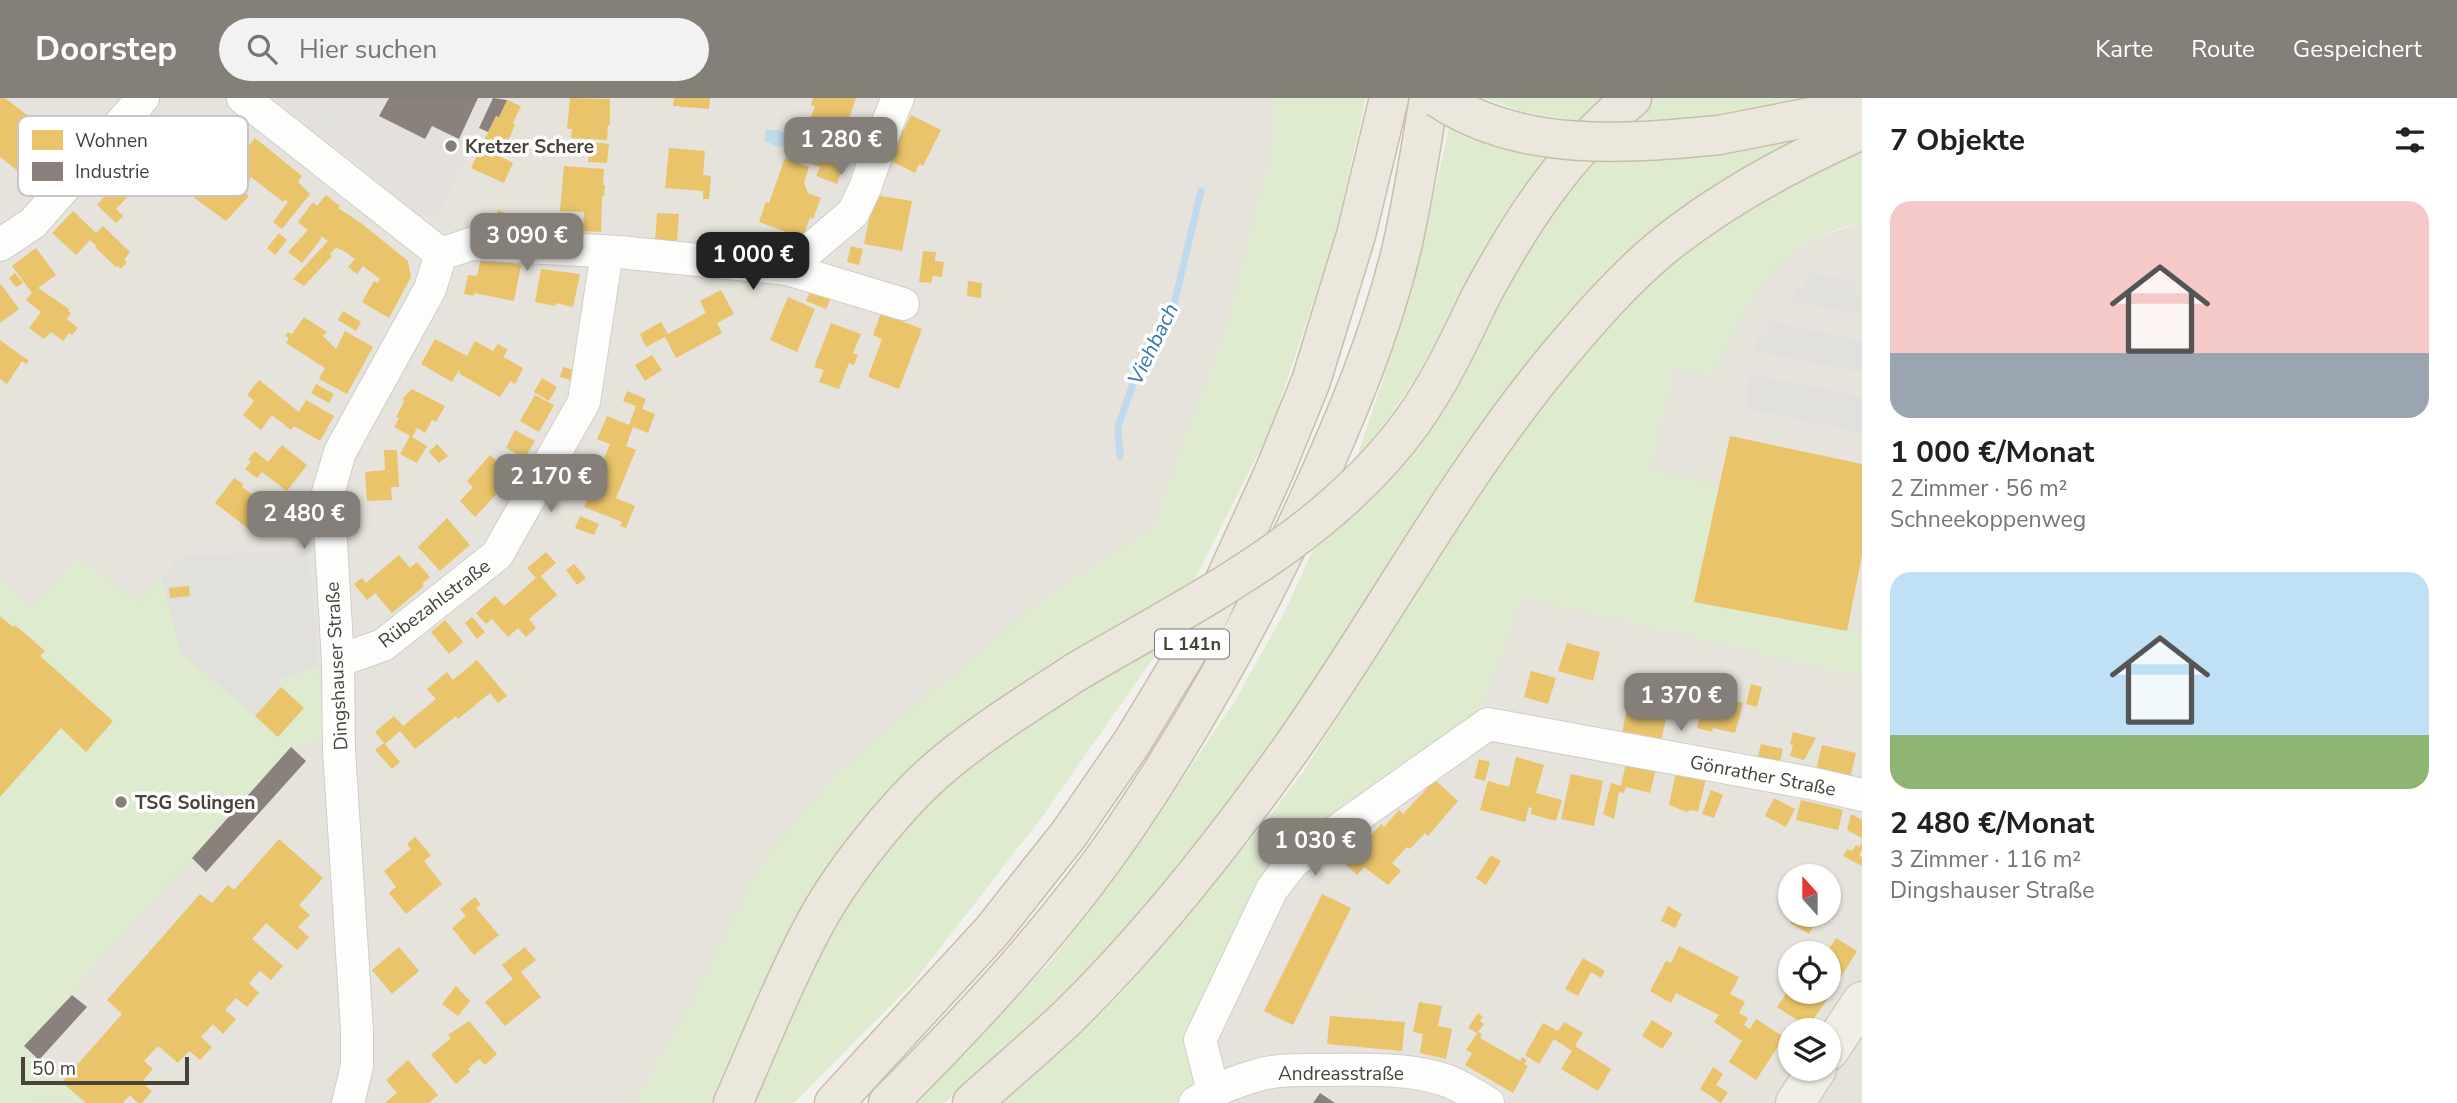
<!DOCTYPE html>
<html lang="de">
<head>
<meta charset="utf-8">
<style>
	:root { --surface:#fff; --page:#f2f2f2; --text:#202124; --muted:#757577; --accent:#847f78 }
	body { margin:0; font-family:"Nunito Sans",sans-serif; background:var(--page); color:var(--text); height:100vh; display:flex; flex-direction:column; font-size:26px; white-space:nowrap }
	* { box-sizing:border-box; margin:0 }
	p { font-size:23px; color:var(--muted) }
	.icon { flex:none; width:38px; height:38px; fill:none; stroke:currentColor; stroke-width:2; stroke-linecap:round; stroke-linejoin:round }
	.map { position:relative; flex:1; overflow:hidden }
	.details { display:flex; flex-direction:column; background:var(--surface); width:595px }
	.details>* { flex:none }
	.needle { width:46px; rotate:339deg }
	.tools { position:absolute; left:1778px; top:766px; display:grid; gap:14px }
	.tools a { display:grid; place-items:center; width:63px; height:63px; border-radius:50%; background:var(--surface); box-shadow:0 2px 5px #0004; font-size:35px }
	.scale { position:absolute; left:21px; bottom:18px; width:168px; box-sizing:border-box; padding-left:7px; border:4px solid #484239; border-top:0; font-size:19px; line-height:24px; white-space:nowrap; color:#484239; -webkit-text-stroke:5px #fff; paint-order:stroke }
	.price { position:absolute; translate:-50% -60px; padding:0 16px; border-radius:14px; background:var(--accent); color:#fff; font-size:23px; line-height:46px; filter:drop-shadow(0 2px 4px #0008) }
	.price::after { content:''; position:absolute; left:50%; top:42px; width:21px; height:16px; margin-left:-10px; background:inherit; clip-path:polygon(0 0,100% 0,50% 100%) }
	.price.selected { background:#222; color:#fff }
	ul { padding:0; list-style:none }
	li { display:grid; align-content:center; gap:14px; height:371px; padding:0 28px }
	li span { display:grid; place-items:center; height:217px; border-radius:21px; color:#555 }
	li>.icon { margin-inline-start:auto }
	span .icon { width:126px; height:126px; fill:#fffc; stroke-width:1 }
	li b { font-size:30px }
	h2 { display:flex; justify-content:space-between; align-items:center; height:84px; padding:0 28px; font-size:30px }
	header { display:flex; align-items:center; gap:42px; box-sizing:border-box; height:98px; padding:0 35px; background:var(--accent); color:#fff }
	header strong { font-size:33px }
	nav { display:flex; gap:38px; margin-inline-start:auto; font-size:24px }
	.search { width:490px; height:63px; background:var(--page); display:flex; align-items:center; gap:18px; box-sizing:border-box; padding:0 24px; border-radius:38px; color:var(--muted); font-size:26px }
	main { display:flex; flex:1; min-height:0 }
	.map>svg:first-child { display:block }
	.residential { fill:#e5e3db; fill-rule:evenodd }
	.industrial { fill:#e4e1dd }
	.green { fill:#dfebcf }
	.parking { fill:#e1e0dd }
	.water { fill:#c0daed }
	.homes { fill:#e9c46a }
	.industry { fill:#8a817c }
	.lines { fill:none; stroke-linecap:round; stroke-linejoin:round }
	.stream { stroke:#c0daed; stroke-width:7 }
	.minor-casing { stroke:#d0ceca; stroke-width:34 }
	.major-casing { stroke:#d3cdbc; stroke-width:41 }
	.highway-casing { stroke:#c8beaa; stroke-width:41 }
	.minor { stroke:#fdfdfc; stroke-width:32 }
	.major { stroke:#f1eee5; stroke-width:38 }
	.highway { stroke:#ebe7dc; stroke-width:38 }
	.highway-bridge-casing { stroke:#c8beaa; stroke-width:41; stroke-linecap:butt }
	.highway-bridge { stroke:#ebe7dc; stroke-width:38 }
	.poi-dot { fill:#847f78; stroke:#fff; stroke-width:2.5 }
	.labels { text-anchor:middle; stroke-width:7; stroke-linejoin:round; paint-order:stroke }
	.shield { fill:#fff; stroke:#7f7b74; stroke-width:2 }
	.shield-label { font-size:18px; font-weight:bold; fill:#484239 }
	.poi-label { font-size:19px; font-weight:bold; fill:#484239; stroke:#fff; text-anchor:start }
	.street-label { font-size:19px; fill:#484239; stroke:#fff }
	.water-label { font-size:21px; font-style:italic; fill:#3779ae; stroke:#fff }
	.key { fill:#fff; stroke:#c8c6c4; stroke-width:2 }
	.key-label { font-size:19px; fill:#484239 }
</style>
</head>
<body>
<header>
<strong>Doorstep</strong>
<div class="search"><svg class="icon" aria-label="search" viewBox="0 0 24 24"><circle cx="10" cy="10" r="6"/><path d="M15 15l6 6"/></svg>Hier suchen</div>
<nav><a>Karte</a><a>Route</a><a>Gespeichert</a></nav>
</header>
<main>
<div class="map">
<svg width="1862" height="1005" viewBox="0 0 1862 1005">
	<rect width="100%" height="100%" fill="#f2f1ed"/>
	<g class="residential">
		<polygon points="0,0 1272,0 1273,46 1225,233 1152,431 1039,504 680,923 635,1005 0,1005"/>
		<polygon points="1862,124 1862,536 1694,504 1651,371 1674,269 1753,199 1769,176 1783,162 1802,148 1823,137"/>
		<path d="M1521,499L1862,579V1005H1185L1192,935L1259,801L1480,614ZM1790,779H1829V817H1790ZM1790,856H1829V894H1790ZM1790,933H1829V971H1790Z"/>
	</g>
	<polygon class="industrial" points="275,0 493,0 438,118 414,113"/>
	<g class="green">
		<polygon points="1272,0 1366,0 1334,141 1271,330 1193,485 989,609 747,927 713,1005 635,1005 680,923 758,770 831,679 1039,504 1152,431 1225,233 1273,46"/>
		<polygon points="1482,0 1610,0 1583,24 1523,14"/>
		<polygon points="1652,0 1818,0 1718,19 1621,23"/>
		<polygon points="1841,26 1707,97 1273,647 1216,728 1089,880 944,1005 917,1005 1052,862 1124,767 1235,603 1285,513 1313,452 1350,418 1581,64 1624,64 1684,58"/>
		<polygon points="1449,30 1520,55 1550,61 1516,104 1414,282 1390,318 1356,362 1410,200"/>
		<path d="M1862,50V124C1769,145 1751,203 1712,279L1674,269L1651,371L1719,387L1694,504L1862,536V579L1521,499L1480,614L1288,759L1192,935L1207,991L1185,1005H999L1091,926L1128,888L1269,719L1305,671L1451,438L1513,346L1596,240L1667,169L1729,122L1793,81Z"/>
		<polygon points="308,453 319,569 323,644 291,649 24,948 84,1004 0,1005 0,480 32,509 78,458 138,505 181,458"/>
		<polygon points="1168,539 1042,719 913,885 794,1005 744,1005 797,884 896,734 1015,627"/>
	</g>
	<g class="parking">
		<polygon points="280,0 314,0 347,25 335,43"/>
		<polygon points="1808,175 1857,184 1854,198 1862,200 1859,216 1793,203 1796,189 1805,190"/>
		<polygon points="1769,223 1862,243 1862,275 1755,253 1759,236 1766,237"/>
		<polygon points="1750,277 1862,298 1862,335 1745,310"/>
		<polygon points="308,453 319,569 279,582 278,587 281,589 255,618 181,555 161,481 181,458"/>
	</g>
	<polygon class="water" points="766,32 778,32 789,37 785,49 775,48 764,42"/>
	<g class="homes">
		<polygon points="0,0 5,0 49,34 19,74 0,59"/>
		<polygon points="570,0 610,1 610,27 608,27 607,42 571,40 572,31 567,31"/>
		<polygon points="674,0 710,0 709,11 673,8"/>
		<polygon points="813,0 856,0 849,20 854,22 850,32 861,35 863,39 858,52 855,53 843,49 840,56 836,54 833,61 844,65 837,86 816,78 820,69 804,63 809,50 818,54 819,50 802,45 815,8 811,7"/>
		<polygon points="507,2 521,8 513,25 515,27 501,59 513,65 504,85 471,70 496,18 499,19"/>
		<polygon points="911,17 941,32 923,68 919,66 915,75 889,62 901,30 904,32"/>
		<polygon points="255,40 302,78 298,84 310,96 282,131 273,124 288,104 285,101 283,104 251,79 248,84 238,75 241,71 234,66"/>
		<polygon points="590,44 609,46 607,65 588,64"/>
		<polygon points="669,50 705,53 703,77 711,78 709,101 703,101 703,93 665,90"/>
		<polygon points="125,59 151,84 137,99 132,94 116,111 123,118 116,125 97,107 104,99 95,91 113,74"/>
		<polygon points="785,60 809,69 804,85 808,95 821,100 813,121 810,119 803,140 759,124 766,104 769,105"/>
		<polygon points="211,68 249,98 226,123 189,96"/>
		<polygon points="564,68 604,71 603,87 605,87 604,98 602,98 601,134 583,133 584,114 560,113"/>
		<polygon points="326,97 340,108 338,110 361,125 408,163 411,179 389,220 362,204 374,183 378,185 380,181 363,168 357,176 348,169 355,161 341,151 340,152 336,149 330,156 332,158 304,188 293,181 328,143 321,138 321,141 302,165 288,154 308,132 298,124 313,104 317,108"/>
		<polygon points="874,97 912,103 902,153 864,146"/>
		<polygon points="498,112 522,122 520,138 489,133"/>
		<polygon points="73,113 96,135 103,128 130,154 124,162 127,164 121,171 118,168 116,169 95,149 97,148 90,142 76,157 52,135"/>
		<polygon points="657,115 679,116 677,144 655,143"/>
		<polygon points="279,135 287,142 275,157 267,150"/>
		<polygon points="760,142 778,147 775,157 757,152"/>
		<polygon points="851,148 863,151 859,167 847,164"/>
		<polygon points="36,150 56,177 38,190 69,211 68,213 71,215 67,221 78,230 72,237 69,235 63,243 51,234 44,241 29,230 41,214 26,202 32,195 12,168"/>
		<polygon points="923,153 936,154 935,163 944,164 942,179 933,178 931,185 919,184"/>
		<polygon points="481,159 521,167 514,203 474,195 474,198 464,196 468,177 477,178"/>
		<polygon points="541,171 580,176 573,209 556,205 555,208 535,204"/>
		<polygon points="15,175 23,185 16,189 9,180"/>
		<polygon points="968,183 982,185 981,200 967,198"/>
		<polygon points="814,184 834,193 826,211 806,203"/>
		<polygon points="0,185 19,211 0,225"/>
		<polygon points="721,192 734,216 717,225 722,235 676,260 665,239 646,249 640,236 661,224 668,236 706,215 700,203"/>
		<polygon points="788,199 815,211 797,254 770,242"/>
		<polygon points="343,213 361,224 356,233 338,222"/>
		<polygon points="881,215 922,231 899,291 868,279 882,241 873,237"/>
		<polygon points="304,219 327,234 323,238 336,251 345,233 373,249 347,296 319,281 325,270 286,245 289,240 285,238 288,234 292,236"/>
		<polygon points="831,225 861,236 853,255 858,257 854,267 849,265 839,291 819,284 824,272 814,269"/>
		<polygon points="435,241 467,258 475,243 493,253 498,246 508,252 503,259 523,270 515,286 510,283 500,299 460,276 459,272 452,284 421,266"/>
		<polygon points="0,242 29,263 26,266 22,263 7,286 0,281"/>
		<polygon points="652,257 662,272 645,283 635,267"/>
		<polygon points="563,269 577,273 574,283 560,279"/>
		<polygon points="542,280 557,289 549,303 534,294"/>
		<polygon points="259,282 299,314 306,302 334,318 320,343 294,328 291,332 272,317 261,332 243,317 254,303 247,297"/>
		<polygon points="316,286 334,296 329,305 311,295"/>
		<polygon points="412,291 445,308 436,324 432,322 425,335 417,330 412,339 427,348 417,365 400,356 410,338 394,329 399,320 396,319 404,304 403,300"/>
		<polygon points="627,293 646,301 642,311 655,316 648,335 633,329 626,348 636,352 616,400 635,408 626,430 620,428 622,424 584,409 610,346 597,341 607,318 629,327 636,308 623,303"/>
		<polygon points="535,297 554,307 539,334 520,323"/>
		<polygon points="515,332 535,343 525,360 506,350"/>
		<polygon points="1730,338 1862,366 1862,457 1847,533 1694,504"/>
		<polygon points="437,346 448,358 439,365 429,354"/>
		<polygon points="282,347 307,367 287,393 262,374 257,380 245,371 251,364 248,362 255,353 268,364"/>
		<polygon points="384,352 397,352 399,389 391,389 392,402 367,403 365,374 385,372"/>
		<polygon points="490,357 513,378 475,419 460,403 473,389 467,383"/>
		<polygon points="234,380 243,386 242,389 272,411 254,435 215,405"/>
		<polygon points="580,418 599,426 594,437 575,430"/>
		<polygon points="447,420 470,447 440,473 418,449"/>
		<polygon points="546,454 556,465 541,478 557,497 529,521 536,530 526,539 518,530 508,539 492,521 486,526 476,515 495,498 504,508 536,480 527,470"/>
		<polygon points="399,457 410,470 417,464 430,479 422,486 424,488 392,515 375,495 367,502 354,486 362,480 366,485"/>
		<polygon points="574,466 586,480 577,487 566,472"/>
		<polygon points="189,488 190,498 170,500 169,490"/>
		<polygon points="0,518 13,529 15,527 45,553 40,558 113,623 86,654 61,630 0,699"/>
		<polygon points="472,519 485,534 477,541 465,525"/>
		<polygon points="445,522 463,544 449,556 431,534"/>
		<polygon points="1567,545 1600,554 1593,583 1558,573"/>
		<polygon points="477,562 507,598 498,605 490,595 458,621 456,618 415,651 400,633 385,646 400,664 392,671 375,652 384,645 375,634 394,618 403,628 436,601 427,591 447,574 453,582"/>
		<polygon points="1531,573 1556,580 1548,606 1524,599"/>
		<polygon points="1633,582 1646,585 1642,602 1669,608 1661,643 1622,635"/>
		<polygon points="1751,586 1762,589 1757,609 1746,606"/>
		<polygon points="281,589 304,610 278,639 255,618"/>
		<polygon points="1706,591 1729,596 1728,601 1743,605 1735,635 1713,630 1712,634 1697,630"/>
		<polygon points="1793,634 1816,640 1804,662 1790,658 1793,647 1790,646"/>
		<polygon points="1761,646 1783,651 1779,668 1757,663"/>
		<polygon points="1822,647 1856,655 1849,685 1815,676"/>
		<polygon points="1516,659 1544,667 1536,695 1562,702 1556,723 1531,716 1532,710 1529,709 1525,724 1480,712 1488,683 1509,689"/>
		<polygon points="1627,660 1656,671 1650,695 1626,689 1624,695 1619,694 1614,721 1603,716 1611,685 1621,688"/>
		<polygon points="1479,661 1490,664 1485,683 1474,680"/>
		<polygon points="1676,674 1706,681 1698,713 1691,712 1687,714 1669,707"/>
		<polygon points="1571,676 1603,683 1594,728 1561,721"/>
		<polygon points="1435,682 1458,703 1428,738 1425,735 1410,751 1407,749 1392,765 1401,773 1388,787 1364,769 1357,777 1342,763 1364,739 1367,742 1381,726 1384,729 1399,712 1403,716"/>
		<polygon points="1711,692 1723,697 1714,720 1702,716"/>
		<polygon points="1774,700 1795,711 1786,729 1765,718"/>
		<polygon points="1801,702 1843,712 1838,732 1796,722"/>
		<polygon points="1851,716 1862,722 1862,740 1847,732"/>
		<polygon points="415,739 431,757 424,763 442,786 406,816 389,795 396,789 384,773 411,751 407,746"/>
		<polygon points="279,741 323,780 299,807 310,817 298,829 309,839 297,852 266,825 252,841 283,868 271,882 260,873 249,885 259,895 247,909 236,900 225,912 236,921 223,936 213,926 201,939 212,949 200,962 189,953 178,965 158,948 144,963 153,971 142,984 152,993 142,1005 138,1005 130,997 123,1005 86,1005 62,984 122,916 107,902 200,796 212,805 228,787 234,792"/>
		<polygon points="1862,744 1862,752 1859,758 1862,759 1862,768 1843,758 1847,751 1852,753 1856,747 1859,749"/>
		<polygon points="1491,757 1501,763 1486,787 1476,780"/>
		<polygon points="1322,796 1351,810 1293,927 1264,913"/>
		<polygon points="475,799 481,807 476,810 499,837 474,857 452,830 466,818 460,811"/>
		<polygon points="1668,808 1682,816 1675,830 1661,823"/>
		<polygon points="1795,817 1811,817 1817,821 1809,836 1790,825"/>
		<polygon points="1836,840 1857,853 1839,882 1829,876 1829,856 1826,856"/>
		<polygon points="1679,848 1739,879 1730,896 1745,904 1739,915 1748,920 1744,927 1750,931 1756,921 1784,939 1756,982 1729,964 1742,943 1714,924 1719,917 1676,895 1671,905 1650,893 1666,863 1671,865"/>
		<polygon points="399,849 419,873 392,896 372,872"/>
		<polygon points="525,849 536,862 521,874 541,899 505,928 485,904 513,881 502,867"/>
		<polygon points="1583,860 1605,873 1601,880 1591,874 1578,898 1565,891"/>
		<polygon points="456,888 470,903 458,918 442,906"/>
		<polygon points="1790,890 1790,894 1819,894 1828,900 1808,929 1777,909"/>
		<polygon points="1419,904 1442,908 1438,928 1452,931 1446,961 1420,955 1423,936 1413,934"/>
		<polygon points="1478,915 1483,919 1480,923 1484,926 1477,935 1468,930"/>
		<polygon points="1330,918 1405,924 1402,953 1327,946"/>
		<polygon points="1652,922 1673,935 1662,951 1642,938"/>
		<polygon points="469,923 497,956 485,967 479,961 468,971 470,974 456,986 431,957 451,940 448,937"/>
		<polygon points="1564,924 1583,935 1575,948 1611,971 1598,993 1561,971 1572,953 1554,941 1539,966 1525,957 1543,925 1558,933"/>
		<polygon points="1478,934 1482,937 1480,940 1520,963 1522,959 1527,962 1524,966 1528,968 1513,995 1465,967 1472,955 1466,952"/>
		<polygon points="408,962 438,997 429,1005 385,1005 397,995 386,982"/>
		<polygon points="1713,969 1723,976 1716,987 1728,994 1721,1005 1700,991"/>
	</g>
	<g class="industry">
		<polygon points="389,0 478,0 459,41 432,28 425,41 379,18"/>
		<polygon points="493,0 507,2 499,19 496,18 488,34 479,30"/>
		<polygon points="291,649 306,663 206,774 192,760"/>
		<polygon points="72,897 87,909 39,962 24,948"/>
		<polygon points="1320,995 1335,1005 1313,1005"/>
	</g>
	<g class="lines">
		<polyline class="stream" points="1120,358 1118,329 1138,271 1173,211 1201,93"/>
		<g class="minor-casing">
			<g id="minor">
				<polyline points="243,0 441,156 430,191 340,354 328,395 338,563 339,652 357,932 357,968 348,1005"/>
				<polyline points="0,147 33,125 143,0"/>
				<polyline points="441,156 471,146 619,154 787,171 903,206"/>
				<polyline points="787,171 853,115 865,90 887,26 898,0"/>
				<polyline points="338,563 383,547 497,457 584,304 607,154"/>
				<polyline points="1213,993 1200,942 1272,791 1294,763 1488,626 1810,685 1862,697"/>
				<path d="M1195,1005C1214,992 1236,983 1258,977C1279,971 1301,972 1323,972C1363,972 1406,969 1445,982C1460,987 1474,997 1488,1005"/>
			</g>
		</g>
		<g class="major-casing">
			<g id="major">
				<polyline points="1829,953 1862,903"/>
				<polyline points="1795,1005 1817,971"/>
			</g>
		</g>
		<g class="highway-casing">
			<g id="highway">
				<polyline points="1719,37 1862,9"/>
				<path d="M1479,202C1519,126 1565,55 1632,0"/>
				<path d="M733,1005C759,947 782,887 812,831C840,777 898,704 945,665C986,631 1032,603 1076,574"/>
				<polyline points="834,1005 992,833 1069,736 1133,643 1208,519 1274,374 1311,283 1356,137 1389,0"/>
				<path d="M888,1005C973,920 1056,831 1124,732C1196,626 1256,517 1309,401C1346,319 1381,237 1402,149C1413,100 1421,50 1429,0"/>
				<path d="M972,1005C1003,977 1036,949 1067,920C1150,839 1223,746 1290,652C1382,522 1456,380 1558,258C1590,220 1622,183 1660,151C1721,101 1790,64 1862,32"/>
			</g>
		</g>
		<use href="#minor" class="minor"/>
		<use href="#major" class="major"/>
		<use href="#highway" class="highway"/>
		<g class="highway-bridge-casing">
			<g id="highway-bridge">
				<path d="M1438,0C1520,55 1626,46 1719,37"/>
				<path d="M1076,574C1197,503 1328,440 1412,324C1439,286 1459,244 1479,202"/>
			</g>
		</g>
		<use href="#highway-bridge" class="highway-bridge"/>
	</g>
	<g class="poi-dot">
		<circle cx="451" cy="48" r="7"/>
		<circle cx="121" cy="704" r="7"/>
	</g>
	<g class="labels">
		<rect class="shield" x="1155" y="531.5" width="74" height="29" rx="5"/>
		<g class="shield-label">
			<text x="1192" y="552">L 141n</text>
		</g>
		<g class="poi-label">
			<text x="465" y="55">Kretzer Schere</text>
			<text x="135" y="711">TSG Solingen</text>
		</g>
		<g class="street-label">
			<text transform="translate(434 505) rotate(-37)" y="7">Rübezahlstraße</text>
			<text transform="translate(336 568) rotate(-93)" y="7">Dingshauser Straße</text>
			<text transform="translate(1763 677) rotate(11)" y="7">Gönrather Straße</text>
			<text x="1341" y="982">Andreasstraße</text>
		</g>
		<g class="water-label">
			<text transform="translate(1153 246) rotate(-64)" y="7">Viehbach</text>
		</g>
	</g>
	<rect x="18" y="18" width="230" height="80" rx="10" class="key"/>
	<rect x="32" y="32" width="31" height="20" fill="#e9c46a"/>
	<rect x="32" y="64" width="31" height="19" fill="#8a817c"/>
	<g class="key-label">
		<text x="75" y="49">Wohnen</text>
		<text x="75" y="80">Industrie</text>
	</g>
</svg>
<div class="tools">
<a><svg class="needle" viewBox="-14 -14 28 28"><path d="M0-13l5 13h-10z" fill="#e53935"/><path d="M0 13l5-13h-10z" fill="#757577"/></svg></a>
<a><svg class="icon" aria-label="locate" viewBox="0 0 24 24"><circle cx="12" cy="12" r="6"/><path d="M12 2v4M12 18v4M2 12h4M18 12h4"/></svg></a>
<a><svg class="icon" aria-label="layers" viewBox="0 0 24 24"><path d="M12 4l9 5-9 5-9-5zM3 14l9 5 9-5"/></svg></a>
</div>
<div class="scale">50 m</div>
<b class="price" style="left:841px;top:79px">1 280 €</b>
<b class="price" style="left:527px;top:175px">3 090 €</b>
<b class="price selected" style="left:753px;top:194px">1 000 €</b>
<b class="price" style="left:551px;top:416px">2 170 €</b>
<b class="price" style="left:304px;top:453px">2 480 €</b>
<b class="price" style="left:1681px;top:635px">1 370 €</b>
<b class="price" style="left:1315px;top:780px">1 030 €</b>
</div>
<section class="details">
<h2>7 Objekte<svg class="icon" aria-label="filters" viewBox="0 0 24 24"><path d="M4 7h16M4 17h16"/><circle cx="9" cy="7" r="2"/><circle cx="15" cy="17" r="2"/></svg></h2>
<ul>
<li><span style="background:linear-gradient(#f6c9c9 70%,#9aa5b1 0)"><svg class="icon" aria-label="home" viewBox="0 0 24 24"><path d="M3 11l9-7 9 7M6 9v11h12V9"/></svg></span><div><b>1 000 €/Monat</b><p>2 Zimmer · 56 m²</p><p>Schneekoppenweg</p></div></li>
<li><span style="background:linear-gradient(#bfe0f5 75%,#8fb573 0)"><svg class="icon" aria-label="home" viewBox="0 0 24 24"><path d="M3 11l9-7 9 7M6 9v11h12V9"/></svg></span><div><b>2 480 €/Monat</b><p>3 Zimmer · 116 m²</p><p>Dingshauser Straße</p></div></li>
</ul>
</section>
</main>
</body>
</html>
